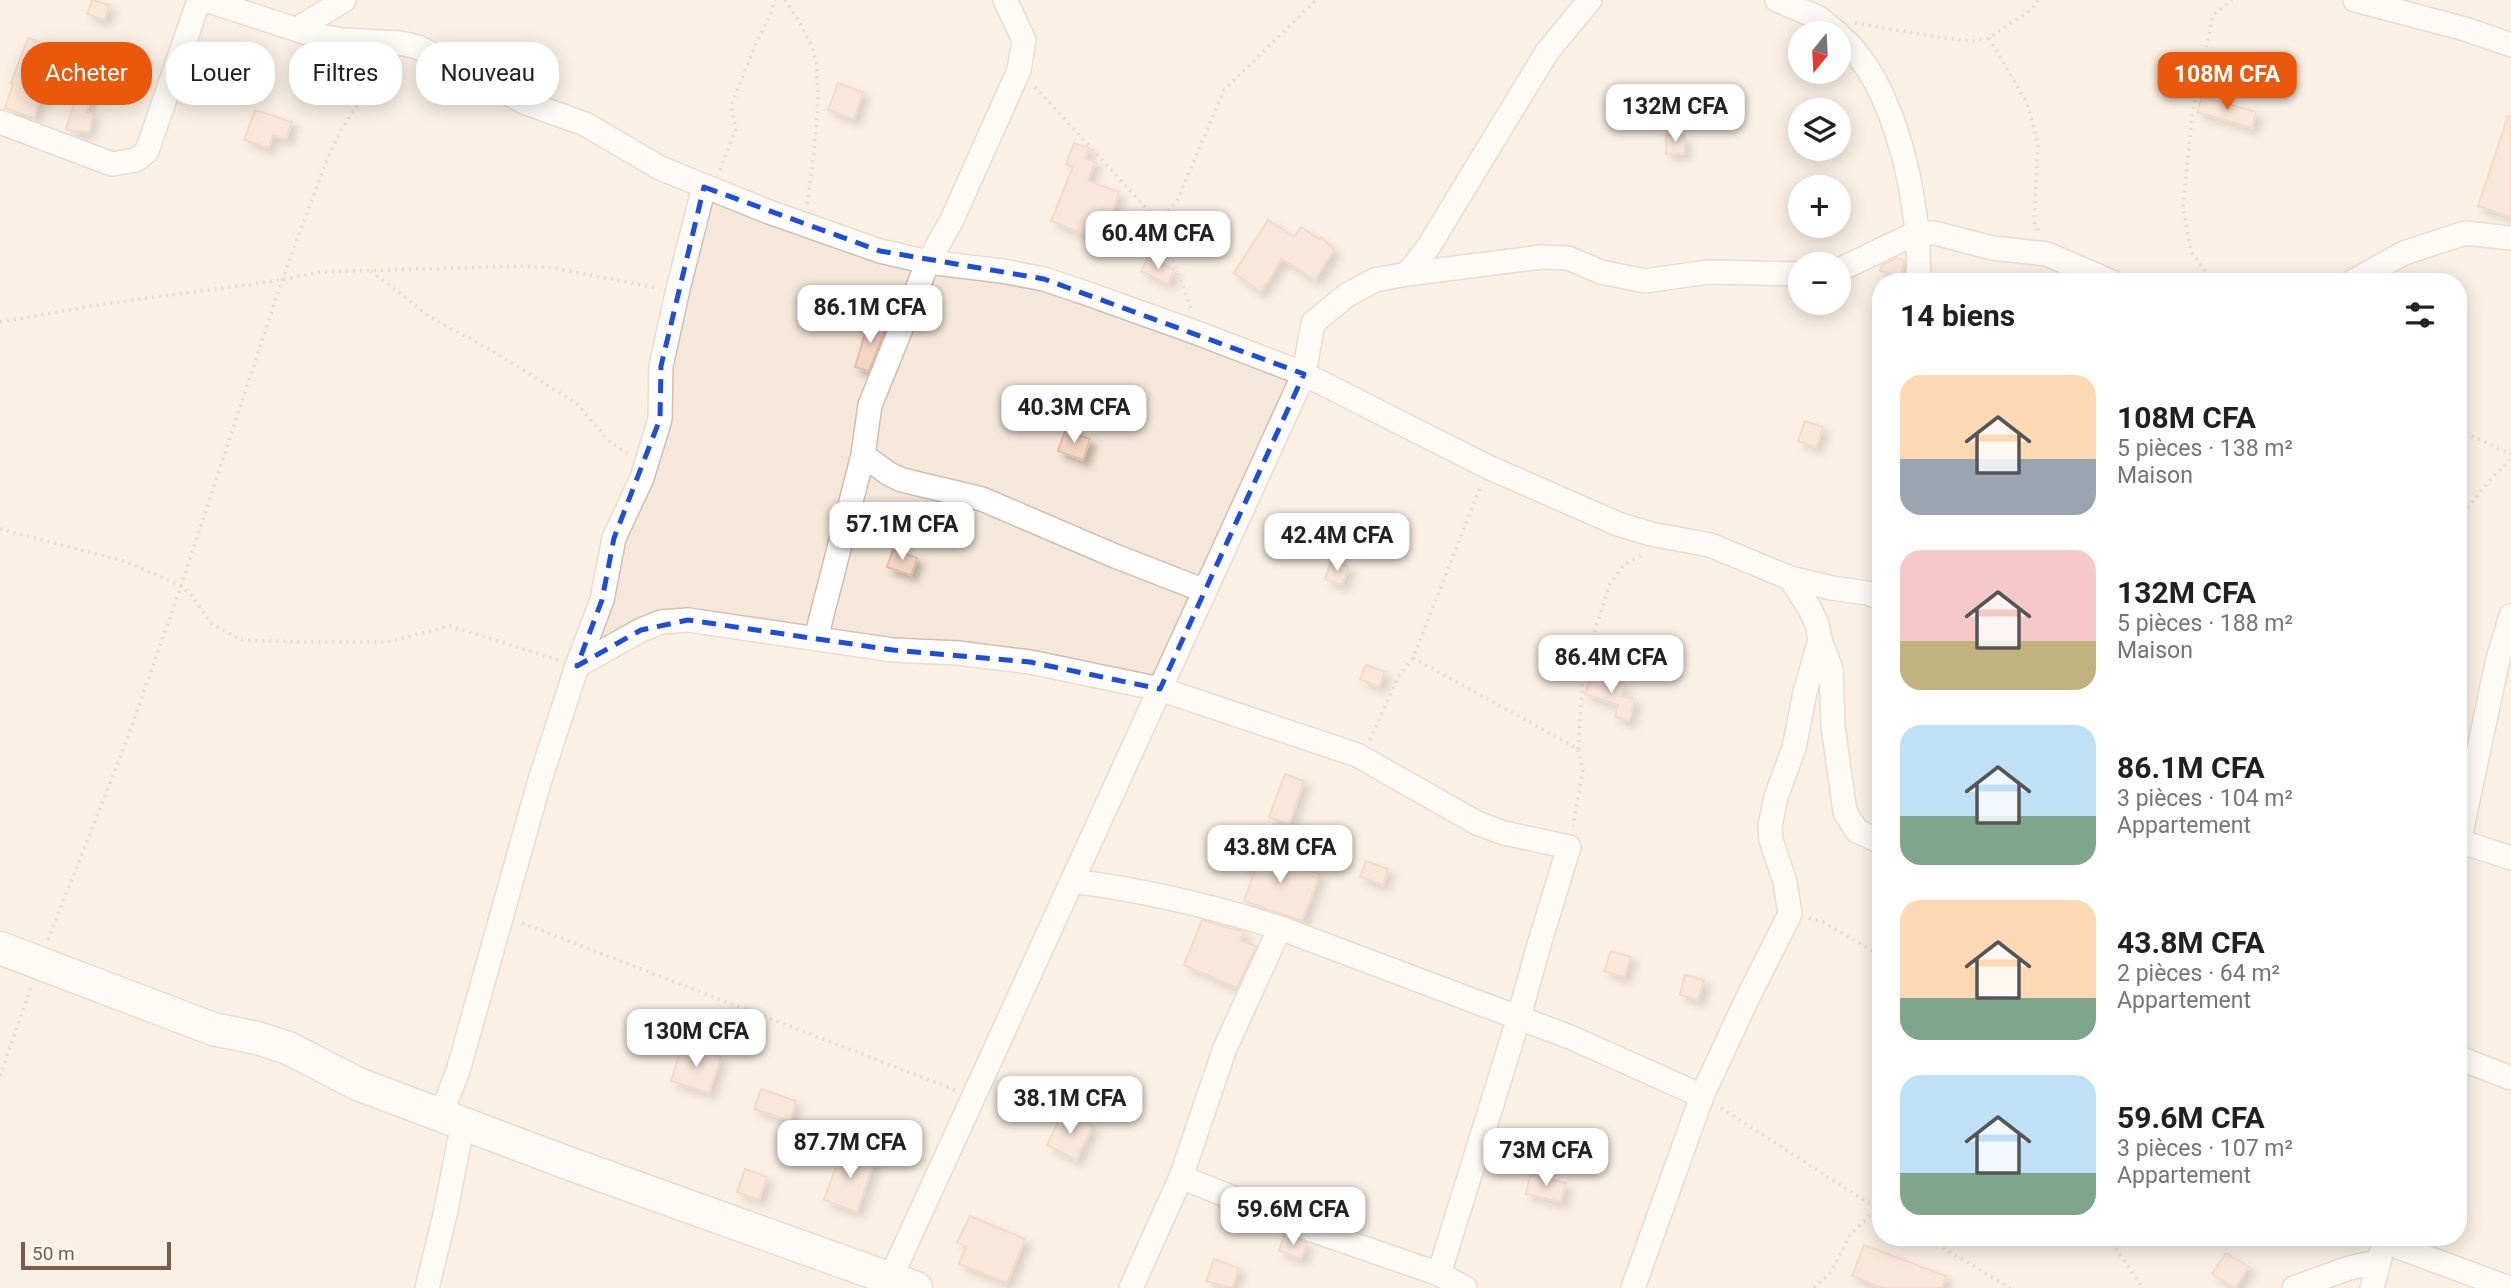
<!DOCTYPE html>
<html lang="fr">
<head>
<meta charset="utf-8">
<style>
	:root { --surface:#fff; --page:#f6f6f6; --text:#202124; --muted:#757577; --accent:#ea580c }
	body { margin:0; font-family:Roboto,sans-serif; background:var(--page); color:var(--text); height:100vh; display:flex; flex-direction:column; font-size:26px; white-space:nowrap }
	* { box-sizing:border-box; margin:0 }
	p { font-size:23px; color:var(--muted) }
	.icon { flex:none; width:38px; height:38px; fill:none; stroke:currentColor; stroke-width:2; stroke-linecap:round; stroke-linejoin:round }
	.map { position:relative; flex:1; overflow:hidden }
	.sheet { position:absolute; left:1872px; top:273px; width:595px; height:973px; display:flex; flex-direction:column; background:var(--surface); border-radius:28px; box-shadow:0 4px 18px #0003 }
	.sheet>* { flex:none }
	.banner { position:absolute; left:21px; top:42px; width:665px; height:63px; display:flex; gap:14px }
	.needle { width:46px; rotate:198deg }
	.tools { position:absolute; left:1788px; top:21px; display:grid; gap:14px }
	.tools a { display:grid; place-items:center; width:63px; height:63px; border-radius:50%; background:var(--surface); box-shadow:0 4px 18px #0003; font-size:35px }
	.scale { position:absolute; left:21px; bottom:18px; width:150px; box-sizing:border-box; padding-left:7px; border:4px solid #7a5c4d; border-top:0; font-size:19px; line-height:24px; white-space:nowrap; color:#7a5c4d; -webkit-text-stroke:5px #fffaf3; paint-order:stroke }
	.price { position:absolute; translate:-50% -60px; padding:0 16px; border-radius:14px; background:#fff; color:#222; font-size:23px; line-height:46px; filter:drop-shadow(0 2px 4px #0008) }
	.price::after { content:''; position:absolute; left:50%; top:42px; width:21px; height:16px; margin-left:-10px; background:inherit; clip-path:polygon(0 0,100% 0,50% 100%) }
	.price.selected { background:var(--accent); color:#fff }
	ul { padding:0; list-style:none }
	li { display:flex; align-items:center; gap:21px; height:175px; padding:0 28px }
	li span { display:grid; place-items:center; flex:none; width:196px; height:140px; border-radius:21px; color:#555 }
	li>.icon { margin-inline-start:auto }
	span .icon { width:84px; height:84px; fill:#fffc; stroke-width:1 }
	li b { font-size:30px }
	h2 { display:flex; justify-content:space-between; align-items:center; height:84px; padding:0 28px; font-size:30px }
	.tag { padding:0 24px; border-radius:28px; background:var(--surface); box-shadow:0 4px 18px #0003; font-size:24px; line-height:63px }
	.tag.selected { background:var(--accent); color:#fff }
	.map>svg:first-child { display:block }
	.residential { fill:#f5e8da; fill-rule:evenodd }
	.building { fill:#f3d5c3; stroke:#e6bba3; stroke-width:2; filter:url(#shadow) }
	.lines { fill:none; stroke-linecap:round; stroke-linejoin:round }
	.street-casing { stroke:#d1beb0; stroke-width:26 }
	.secondary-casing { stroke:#d6c0b0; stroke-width:35 }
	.path { stroke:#d9b8a5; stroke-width:3.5; stroke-dasharray:2 5; stroke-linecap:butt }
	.street { stroke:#fff; stroke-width:23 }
	.secondary { stroke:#fff; stroke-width:32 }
	.marked { fill:none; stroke:#1d4ed8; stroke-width:5; stroke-dasharray:14 9; stroke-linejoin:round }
</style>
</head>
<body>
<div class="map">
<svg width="2511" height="1288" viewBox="0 0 2511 1288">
	<defs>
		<filter id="shadow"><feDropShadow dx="6" dy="6" stdDeviation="3.5" flood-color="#0004"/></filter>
	</defs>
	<rect width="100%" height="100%" fill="#fdf6ec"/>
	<path class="residential" d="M0,0H2511V1288H0ZM1801,33H1839V72H1801ZM1801,110H1839V149H1801ZM1801,187H1839V226H1801ZM1801,264H1839V303H1801ZM1881,282H2459V1237H1881Z"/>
	<g class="building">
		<polygon points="92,0 110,5 104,20 87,14"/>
		<polygon points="28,38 63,51 45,99 41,97 34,118 5,108 13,84 11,83"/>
		<polygon points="87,63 102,69 86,112 94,114 88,133 80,131 79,133 66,129"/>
		<polygon points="838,83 863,92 854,119 828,110"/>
		<polygon points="2202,97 2256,112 2252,128 2197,112"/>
		<polygon points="255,110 292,122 286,139 273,135 269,148 244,140"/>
		<polygon points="2508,116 2511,117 2511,217 2478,206"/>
		<polygon points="1666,135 1684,135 1685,153 1666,154"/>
		<polygon points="1074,143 1089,148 1085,158 1095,162 1088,181 1119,192 1102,242 1051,221 1073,167 1066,164"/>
		<polygon points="1268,220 1294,237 1301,227 1319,239 1321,237 1334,250 1315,280 1282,259 1261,292 1234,273"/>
		<polygon points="1148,257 1174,270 1168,284 1141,271"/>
		<polygon points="1896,258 1904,260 1901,277 1880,271 1882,265"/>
		<polygon points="869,320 886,326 869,371 855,367"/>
		<polygon points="1805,421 1823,427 1816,447 1798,441"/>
		<polygon points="1065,431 1090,439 1083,460 1058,451"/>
		<polygon points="893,550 917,558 911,575 887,567"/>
		<polygon points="1332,560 1349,567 1342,585 1325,579"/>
		<polygon points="1366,665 1385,672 1379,687 1360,679"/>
		<polygon points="1592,673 1625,684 1621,696 1635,699 1629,721 1615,717 1618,705 1585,694"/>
		<polygon points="1285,774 1304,781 1289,825 1269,817"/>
		<polygon points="1251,849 1320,874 1302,921 1244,901 1254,873 1243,868"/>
		<polygon points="1366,861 1388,869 1383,885 1360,877"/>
		<polygon points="1202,920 1244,932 1240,941 1256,946 1237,988 1184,965"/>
		<polygon points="1611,951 1631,957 1624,977 1604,971"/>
		<polygon points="1685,975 1704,980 1698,1000 1680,995"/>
		<polygon points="682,1045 721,1057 709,1093 671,1081"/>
		<polygon points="761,1089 796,1101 790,1121 754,1109"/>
		<polygon points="1063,1112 1093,1126 1076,1160 1047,1145"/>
		<polygon points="843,1147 875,1159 857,1212 824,1200"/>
		<polygon points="745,1169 767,1177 759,1200 737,1192"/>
		<polygon points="1530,1175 1566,1183 1561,1202 1526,1194"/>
		<polygon points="970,1216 1025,1239 1007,1283 959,1264 966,1247 957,1242"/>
		<polygon points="1285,1234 1307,1243 1301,1259 1279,1251"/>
		<polygon points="1864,1245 1946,1276 1942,1288 1883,1288 1852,1276"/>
		<polygon points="2226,1253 2249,1267 2235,1288 2212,1274"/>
		<polygon points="1214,1259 1239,1268 1232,1288 1206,1281"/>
	</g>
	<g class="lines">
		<g class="street-casing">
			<g id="street">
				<polyline points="206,0 310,34 342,40 400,43 418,47 526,103 585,124 660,168 769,212 880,251 928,262 1002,271 1044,279 1080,291 1200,334 1304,374 1488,467 1618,524 1651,534 1710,545 1790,578 1832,588 1867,593 1881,598"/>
				<polyline points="1777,0 1819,18 1837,33"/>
				<polyline points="2355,0 2465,29 2511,45"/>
				<polyline points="297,29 344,0"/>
				<path d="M1839,35C1897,84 1922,209 1918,282"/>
				<polyline points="0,122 112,164 136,160 147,151 199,0"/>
				<polyline points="1839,270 1916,233 1935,233 1992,248 2047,254 2112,282"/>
				<polyline points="1407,274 1542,257 1568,258 1601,272 1645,281 1708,272 1801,274"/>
				<polyline points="2352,282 2404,253 2465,233 2511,238"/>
				<polyline points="863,455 889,474 902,480 982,499 1115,556 1205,591"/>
				<polyline points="816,638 863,455 870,405 928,262 951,222 1019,70 1024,40 1005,0"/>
				<polyline points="1820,640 1831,669 1833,726 1845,812 1857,831 1881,842"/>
				<polyline points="577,666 641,630 661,622 688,620 893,650 958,653 1030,662 1160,689 1357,755 1477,823 1504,833 1569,847 1538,948 1519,1017 1439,1274"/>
				<polyline points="2459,841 2511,858"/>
				<polyline points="2459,842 2498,659 2511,616"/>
				<path d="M1072,881C1143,890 1212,906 1280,928L1570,1037L1702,1096"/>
				<polyline points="2459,1058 2511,1078"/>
				<polyline points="441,1114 458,1071 539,783 577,666 602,600 614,538 642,478 660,419 661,366 678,289 704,187"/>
				<polyline points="1181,1177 1315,1231 1439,1274 1465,1288"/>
				<polyline points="2385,1242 2509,1288"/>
				<polyline points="427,1288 445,1215 463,1122"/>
				<polyline points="886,1288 1304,374 1313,323 1347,295 1375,280 1407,274 1427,249 1547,52 1590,0"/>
				<polyline points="1131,1288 1181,1177 1225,1048 1280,928"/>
				<polyline points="1633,1288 1702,1096 1747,999 1790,914 1785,882 1771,840 1770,826 1776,797 1794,748 1805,692 1820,640 1817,624 1810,609 1790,578"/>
				<polyline points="2294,1288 2349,1268 2378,1262"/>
				<polyline points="2372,1288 2382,1250"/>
			</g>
		</g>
		<g class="secondary-casing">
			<polyline id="secondary" points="0,948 213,1029 257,1038 288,1048 358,1084 565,1162 916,1288"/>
		</g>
		<g class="path">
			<path d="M785,0C796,16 814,44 816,63C821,107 813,161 807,205"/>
			<polyline points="1855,23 1950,39 1972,41 1989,38 2032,9 2038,0"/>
			<polyline points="1989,38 2027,103 2038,144 2034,222 2039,233"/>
			<polyline points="1035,87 1159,222 1191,309"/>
			<polyline points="720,170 736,129 731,106 756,43 770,16 775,0"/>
			<polyline points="1159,222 1178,199 1224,90 1316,0"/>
			<polyline points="371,271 433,319 491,350 576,403 610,442 629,454"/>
			<polyline points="2214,282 2191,252 2183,207 2192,115 2213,15 2232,0"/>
			<polyline points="0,322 104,304 282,280 319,272 524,266 553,268 658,288"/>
			<polyline points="2459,430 2511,454"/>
			<polyline points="2459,519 2489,481 2511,459"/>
			<polyline points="0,529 127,562 181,586 191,595 211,623 241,640 303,642 387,642 450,626 558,660"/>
			<polyline points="1413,658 1578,749 1583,770 1573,826"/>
			<polyline points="1370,740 1398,677 1413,658 1481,485"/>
			<polyline points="1578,749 1584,664 1610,584 1623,566 1643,554"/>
			<polyline points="1809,918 1823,922 1881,956"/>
			<polyline points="522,923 955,1090"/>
			<polyline points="48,940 125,745 181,586 282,280 326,162 341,130 386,62"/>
			<polyline points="0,1076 31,987"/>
			<polyline points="1721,1108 1881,1211"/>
			<polyline points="1925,1237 2010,1288"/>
			<polyline points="2108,1237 2143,1288"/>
			<polyline points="1814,1288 1831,1272 1850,1235 1877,1208"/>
		</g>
		<use href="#street" class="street"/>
		<use href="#secondary" class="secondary"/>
	</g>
	<path d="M0 0H2511V1288H0ZM704,187L880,251L1044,279L1304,374L1160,689L1030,662L893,650L688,620L641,630L577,666L602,600L614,538L660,419L661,366Z" fill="#fdf6ec" fill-opacity=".55" fill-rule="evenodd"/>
	<path class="marked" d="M704,187L880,251L1044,279L1304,374L1160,689L1030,662L893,650L688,620L641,630L577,666L602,600L614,538L660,419L661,366Z"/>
</svg>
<div class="tools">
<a><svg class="needle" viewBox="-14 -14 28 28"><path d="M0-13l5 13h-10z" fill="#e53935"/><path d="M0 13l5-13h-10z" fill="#757577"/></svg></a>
<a><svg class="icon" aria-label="layers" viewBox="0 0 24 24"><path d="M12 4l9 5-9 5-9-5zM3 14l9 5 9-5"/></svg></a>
<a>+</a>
<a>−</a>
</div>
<div class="scale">50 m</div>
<b class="price selected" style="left:2227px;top:112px">108M CFA</b>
<b class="price" style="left:1675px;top:144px">132M CFA</b>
<b class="price" style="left:1158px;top:271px">60.4M CFA</b>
<b class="price" style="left:870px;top:345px">86.1M CFA</b>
<b class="price" style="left:1074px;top:445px">40.3M CFA</b>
<b class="price" style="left:902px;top:562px">57.1M CFA</b>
<b class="price" style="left:1337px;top:573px">42.4M CFA</b>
<b class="price" style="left:1611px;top:695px">86.4M CFA</b>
<b class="price" style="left:1280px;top:885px">43.8M CFA</b>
<b class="price" style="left:696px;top:1069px">130M CFA</b>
<b class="price" style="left:1070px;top:1136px">38.1M CFA</b>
<b class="price" style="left:850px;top:1180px">87.7M CFA</b>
<b class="price" style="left:1546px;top:1188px">73M CFA</b>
<b class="price" style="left:1293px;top:1247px">59.6M CFA</b>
<div class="banner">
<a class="tag selected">Acheter</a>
<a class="tag">Louer</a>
<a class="tag">Filtres</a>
<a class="tag">Nouveau</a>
</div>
<section class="sheet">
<h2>14 biens<svg class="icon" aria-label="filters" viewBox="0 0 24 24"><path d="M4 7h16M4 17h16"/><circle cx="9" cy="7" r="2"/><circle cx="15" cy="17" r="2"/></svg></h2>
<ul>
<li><span style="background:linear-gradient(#ffd9b3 60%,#9aa5b1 0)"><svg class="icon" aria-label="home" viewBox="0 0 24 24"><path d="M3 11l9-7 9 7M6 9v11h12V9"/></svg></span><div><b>108M CFA</b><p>5 pièces · 138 m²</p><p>Maison</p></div></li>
<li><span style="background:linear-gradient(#f6c9c9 65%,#c2b280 0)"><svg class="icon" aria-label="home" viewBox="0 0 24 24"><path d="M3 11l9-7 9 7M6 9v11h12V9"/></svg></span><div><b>132M CFA</b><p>5 pièces · 188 m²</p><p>Maison</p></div></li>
<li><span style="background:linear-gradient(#bfe0f5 65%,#7fa58c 0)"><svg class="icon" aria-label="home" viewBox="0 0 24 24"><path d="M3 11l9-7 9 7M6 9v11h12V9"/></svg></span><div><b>86.1M CFA</b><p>3 pièces · 104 m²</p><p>Appartement</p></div></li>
<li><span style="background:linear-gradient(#ffd9b3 70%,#7fa58c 0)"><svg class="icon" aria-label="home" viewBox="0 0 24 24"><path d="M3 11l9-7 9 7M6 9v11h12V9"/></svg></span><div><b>43.8M CFA</b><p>2 pièces · 64 m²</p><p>Appartement</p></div></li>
<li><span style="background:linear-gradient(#bfe0f5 70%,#7fa58c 0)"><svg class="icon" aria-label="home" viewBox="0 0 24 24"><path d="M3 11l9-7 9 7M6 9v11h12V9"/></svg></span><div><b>59.6M CFA</b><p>3 pièces · 107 m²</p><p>Appartement</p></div></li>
</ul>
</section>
</div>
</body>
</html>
